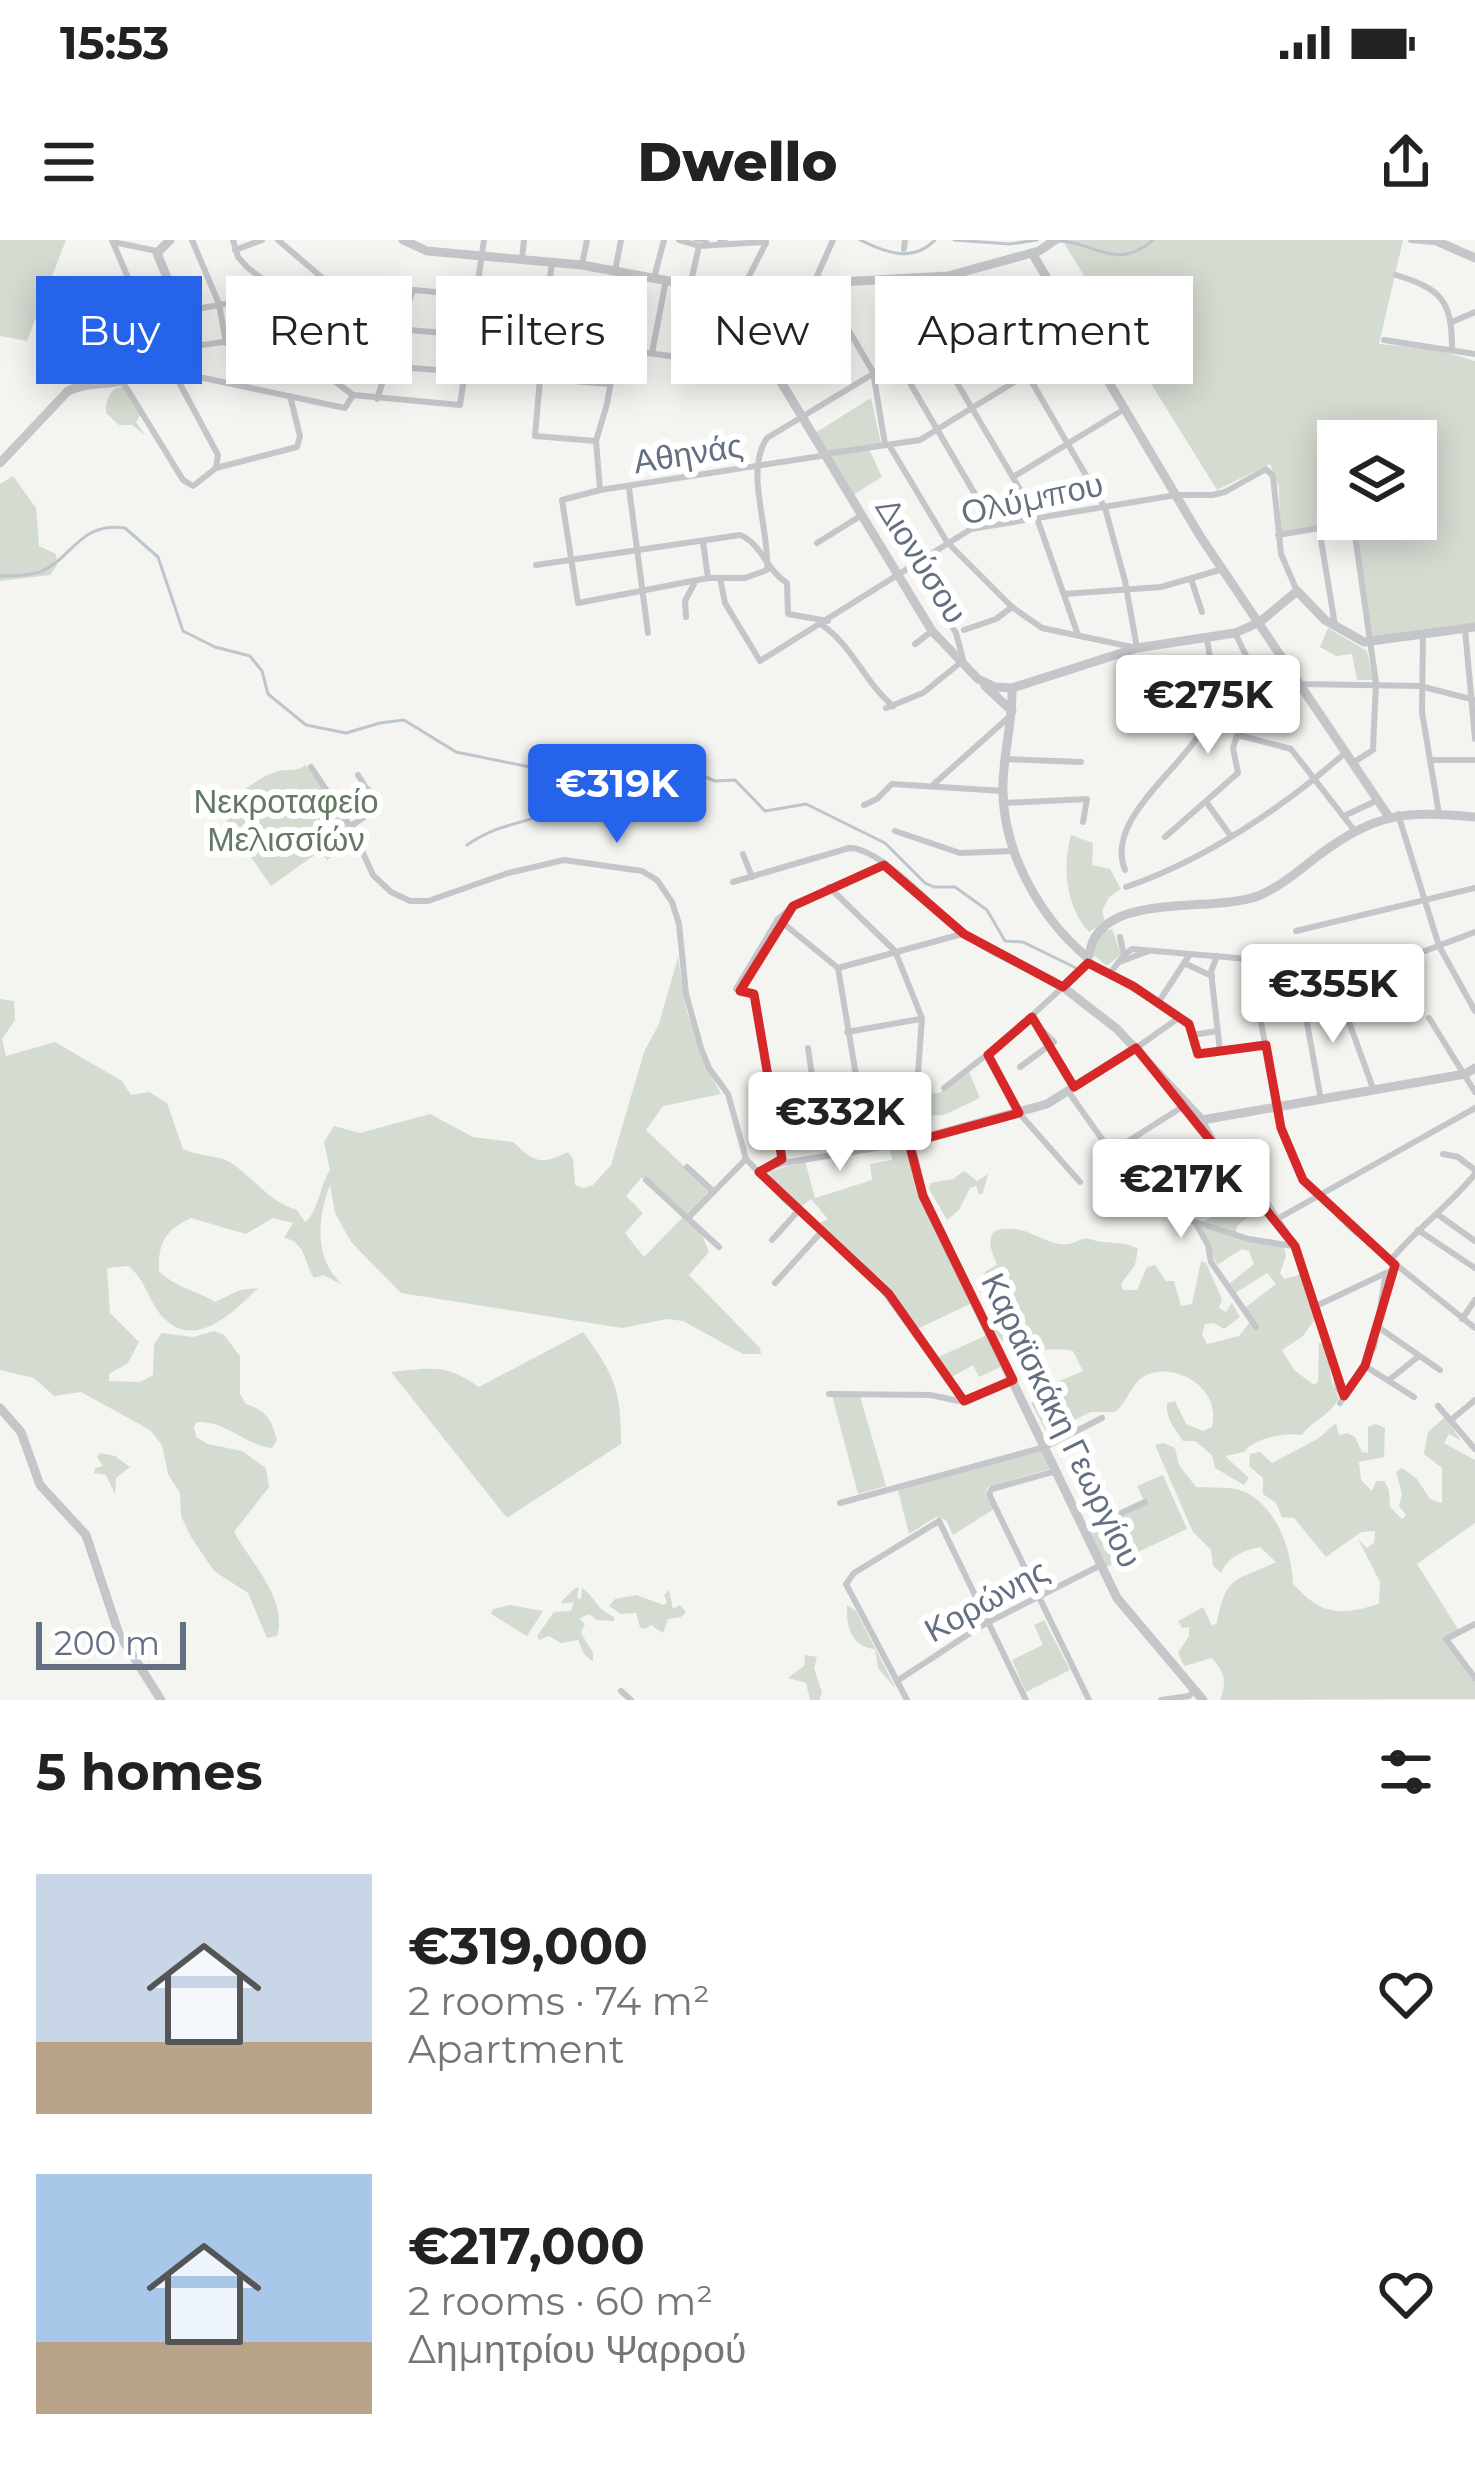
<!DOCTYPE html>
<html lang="en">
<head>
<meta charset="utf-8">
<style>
	:root { --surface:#fff; --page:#f2f2f2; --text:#222; --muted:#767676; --accent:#2563eb }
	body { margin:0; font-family:Montserrat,sans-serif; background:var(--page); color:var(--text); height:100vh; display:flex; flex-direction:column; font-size:45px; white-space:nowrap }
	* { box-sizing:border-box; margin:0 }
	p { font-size:39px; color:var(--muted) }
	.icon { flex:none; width:66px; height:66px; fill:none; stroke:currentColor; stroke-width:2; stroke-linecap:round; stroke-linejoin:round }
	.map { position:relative; height:1460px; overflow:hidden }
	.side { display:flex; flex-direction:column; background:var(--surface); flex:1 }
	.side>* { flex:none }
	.hud { position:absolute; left:36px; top:36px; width:1404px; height:108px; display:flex; gap:24px }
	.controls { position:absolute; left:1317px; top:180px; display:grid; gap:24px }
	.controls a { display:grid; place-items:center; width:120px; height:120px; border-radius:0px; background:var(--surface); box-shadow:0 6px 30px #0003; font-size:60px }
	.scale { position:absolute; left:36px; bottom:30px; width:150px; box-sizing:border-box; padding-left:12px; border:6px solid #637082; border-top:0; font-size:33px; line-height:42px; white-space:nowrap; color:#637082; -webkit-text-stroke:9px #fff; paint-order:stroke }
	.price { position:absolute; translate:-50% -102px; padding:0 27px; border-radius:12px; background:#fff; color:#222; font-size:39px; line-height:78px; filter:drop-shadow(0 3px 6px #0008) }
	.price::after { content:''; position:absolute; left:50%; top:72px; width:36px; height:27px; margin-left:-18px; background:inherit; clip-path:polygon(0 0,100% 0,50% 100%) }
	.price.selected { background:var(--accent); color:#fff }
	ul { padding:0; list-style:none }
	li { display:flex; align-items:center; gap:36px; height:300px; padding:0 36px }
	li span { display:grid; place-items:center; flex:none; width:336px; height:240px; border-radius:0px; color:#555 }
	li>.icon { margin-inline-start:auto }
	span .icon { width:144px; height:144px; fill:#fffc; stroke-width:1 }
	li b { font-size:51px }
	h2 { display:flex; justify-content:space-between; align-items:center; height:144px; padding:0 36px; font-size:51px }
	.tag { padding:0 42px; border-radius:0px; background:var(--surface); box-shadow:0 6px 30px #0003; font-size:42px; line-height:108px }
	.tag.selected { background:var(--accent); color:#fff }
	.status { display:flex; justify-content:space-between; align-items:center; height:84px; padding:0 60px; background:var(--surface); direction:ltr }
	.status svg { height:33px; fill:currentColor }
	header { display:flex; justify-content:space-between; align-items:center; height:156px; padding:0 36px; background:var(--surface); font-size:54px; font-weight:800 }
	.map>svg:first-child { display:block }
	.green { fill:#d4dbd1; fill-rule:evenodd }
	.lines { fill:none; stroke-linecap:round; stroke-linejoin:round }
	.stream { stroke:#bdc6cc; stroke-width:3 }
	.minor { stroke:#c4c6ca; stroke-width:6 }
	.tertiary { stroke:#c4c6ca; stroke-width:9 }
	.marked { fill:none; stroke:#d62828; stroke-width:9; stroke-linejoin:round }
	.labels { text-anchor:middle; stroke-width:12; stroke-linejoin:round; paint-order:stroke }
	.street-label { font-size:33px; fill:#637082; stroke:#fff }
	.park-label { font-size:33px; fill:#647962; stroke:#fff }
</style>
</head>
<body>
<div class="status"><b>15:53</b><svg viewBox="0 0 49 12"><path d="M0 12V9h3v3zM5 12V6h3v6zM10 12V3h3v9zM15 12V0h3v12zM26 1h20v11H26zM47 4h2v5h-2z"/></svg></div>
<header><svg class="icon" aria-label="menu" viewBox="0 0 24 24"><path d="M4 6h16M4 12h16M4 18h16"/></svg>Dwello<svg class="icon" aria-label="share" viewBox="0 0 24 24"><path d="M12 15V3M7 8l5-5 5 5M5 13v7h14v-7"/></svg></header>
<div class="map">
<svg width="1475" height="1460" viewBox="0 0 1475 1460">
	<rect width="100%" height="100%" fill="#f4f5f0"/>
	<g class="green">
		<polygon points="0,0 66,0 27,101 0,96"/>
		<path d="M1062,0H1403L1379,104L1435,109L1475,121V383L1371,400L1353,283L1280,294L1279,247L1270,224L1217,250ZM1338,201H1416V279H1338Z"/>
		<path d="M123,146L141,174L136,182L145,195L132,185H119L106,173C106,159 109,149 123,146Z"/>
		<polygon points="871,158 881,204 868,207 882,237 853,255 815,193"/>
		<polygon points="13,236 36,268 39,306 56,314 57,325 50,335 0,341 0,244"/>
		<polygon points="1328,388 1367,411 1373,440 1357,440 1352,414 1336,416 1320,407"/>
		<path d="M306,525L351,590L332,603L337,612L327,620L320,611L271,646L226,581L244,568L236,556C248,547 261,537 275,532C287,528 294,533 306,525Z"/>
		<path d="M1071,595L1093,603L1092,625L1110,629L1121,649L1109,657L1102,671L1105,682L1089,692C1066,666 1062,629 1071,595Z"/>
		<polygon points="1112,689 1121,714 1107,726 1092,714 1097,693"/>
		<path d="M678,717L685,765L700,813L721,854L663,866L646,890L711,952L689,975L647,938H641L626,956L643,973L625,993L644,1017L684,976L703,997L709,1012L689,1035L760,1108L761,1114H743L683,1081L667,1079L622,1088L401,1053L351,1002L335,973L330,945C317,978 314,1020 343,1045L323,1035L314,1038C303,1021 306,1002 284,998L293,983L273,978L246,994L191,978C165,990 158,1003 159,1031C174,1047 196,1050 215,1062L240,1050L258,1048C237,1069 198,1109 167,1081C149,1066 147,1040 128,1026L107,1028L110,1073L139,1102L128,1123L109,1134V1141L140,1142L153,1135L154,1104L162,1093L193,1097L214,1091L224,1095L240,1116V1154L246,1164C267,1171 271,1179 277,1200L272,1208C245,1205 225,1180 197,1182L194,1187L196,1197L208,1204L242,1211L266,1228L269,1247L234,1292C251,1323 288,1359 277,1396L267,1398L248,1353L214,1331L191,1297L181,1276L180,1253L168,1234L162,1205L150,1190L81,1152L54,1156L34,1138L0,1130V759L14,761L15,780L2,799L6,816L55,802L122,841L131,855L149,852L167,863L183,909C200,917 220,915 231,923C255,939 269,962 297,970L305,982C319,972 319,946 330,930L324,902L334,886L360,893L430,874L473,897L513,902C535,923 541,925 568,912L573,919L575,945L583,948L593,945L611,925L644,812L659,784Z"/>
		<polygon points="969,832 980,858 944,875 916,876 919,854 939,853"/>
		<polygon points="914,842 909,900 846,908 838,879 862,873 858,852"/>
		<polygon points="906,905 972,1063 915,1090 872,1033 819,983 828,979 811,959 799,968 776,948 768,932 805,921 815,958 872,940 870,924 892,920 889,906"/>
		<polygon points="964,931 977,941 988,934 983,953 979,955 976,946 970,948 959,970 947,980 929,949 930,943 953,939"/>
		<path d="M1258,954L1265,964L1237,986L1236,996L1284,1007L1286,1016L1280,1033L1284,1039L1302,1034L1316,1078L1303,1096L1282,1110L1294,1130L1314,1145L1318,1142L1319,1103L1326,1104C1331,1123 1328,1142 1339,1157C1330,1177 1314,1178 1302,1195C1285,1192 1254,1198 1244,1212L1225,1216L1249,1238L1244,1245L1215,1228L1212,1215L1195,1201H1183C1175,1188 1165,1179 1167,1163L1175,1161L1186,1184L1203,1191L1212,1187C1223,1143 1164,1117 1139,1140C1130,1149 1126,1163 1115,1172H1091L1053,1190L1045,1189L1031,1163L1055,1143L1083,1131L1073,1111C1035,1103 1017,1129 989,1084L1009,1074V1051L1000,1045L980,1052L977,1046L986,1031L997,1025C993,1012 986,1004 994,991C1028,981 1044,1007 1067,1004C1074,1004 1080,999 1087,998C1106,1006 1121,999 1138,1009L1135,1025L1121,1044L1123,1050H1137L1147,1027L1155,1025L1166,1041H1174L1181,1066L1192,1064L1201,1021L1206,1023L1222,1059L1219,1068L1226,1072L1232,1063L1240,1077L1224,1089L1214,1083L1205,1084L1202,1094L1207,1104L1239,1096L1253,1078L1245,1068L1276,1044L1267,1033L1235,1053L1229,1044L1254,1024L1249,1011L1242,1009L1217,1025L1201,988L1204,981Z"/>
		<path d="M583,1092C615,1136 621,1149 621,1204L507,1278L391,1132C430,1128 446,1123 479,1147Z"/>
		<polygon points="987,1095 1003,1126 979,1137 973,1125 948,1139 934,1119"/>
		<polygon points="832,1155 860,1156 886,1246 858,1254"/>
		<path d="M1445,1177L1461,1201L1449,1194L1444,1203L1475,1220V1283L1417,1324L1458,1389L1443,1398L1475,1440V1459L1220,1460C1227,1442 1225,1433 1212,1418L1184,1426L1178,1413L1189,1396V1387L1182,1388L1178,1381L1203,1367L1212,1386L1217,1383C1226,1332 1239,1341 1276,1322L1260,1307C1242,1311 1229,1316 1221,1333L1213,1326L1211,1310L1193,1292L1155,1205L1164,1203L1175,1208L1179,1225L1196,1247C1211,1248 1232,1246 1245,1252C1277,1267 1292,1311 1293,1344C1322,1375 1339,1376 1379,1364L1380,1342L1358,1299L1367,1308L1374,1303L1375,1291L1361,1292L1326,1317L1294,1278L1282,1277L1276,1263L1263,1254V1238L1249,1226L1250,1214L1260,1212L1272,1223L1319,1198L1336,1183L1339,1195L1347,1193L1355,1197L1362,1212L1368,1213V1187L1376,1184L1385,1188L1384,1217L1359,1222L1361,1240L1372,1251L1376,1241H1384L1389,1250L1390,1267L1402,1279L1406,1275L1399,1266L1402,1254L1396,1232L1402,1228L1417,1239L1430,1259L1442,1263V1228L1424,1214L1428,1192Z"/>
		<polygon points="1043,1209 1053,1228 988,1247 985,1254 994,1269 953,1295 946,1280 936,1277 909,1294 898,1250"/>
		<polygon points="100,1213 115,1216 130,1227 116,1238 115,1254 106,1235 94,1233 95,1228 103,1226 97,1217"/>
		<polygon points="1163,1235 1187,1289 1106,1327 1089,1291 1145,1263 1137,1246"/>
		<path d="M575,1348H579L577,1358L581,1359L582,1348C598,1359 592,1366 614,1377V1381L597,1380L589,1374L579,1379L585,1384L581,1393L593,1413V1422L584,1414L578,1400L561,1403L549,1396L539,1400L537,1396L554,1372L571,1371L574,1362L562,1364V1361Z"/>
		<polygon points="669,1350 673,1369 680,1365 686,1372 681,1377 668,1379 663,1393 651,1385 645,1389 640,1387 636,1373 621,1374 609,1366 615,1359 636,1355 664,1365 667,1362 664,1355"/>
		<polygon points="510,1365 543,1371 527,1396 491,1374 493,1369"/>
		<path d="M847,1365L856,1371L896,1449L878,1428L875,1409C851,1407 846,1386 847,1365Z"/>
		<polygon points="1044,1380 1070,1430 1026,1452 1012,1420 1043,1405 1034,1385"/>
		<polygon points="805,1415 817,1417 814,1428 822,1453 819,1460 810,1460 806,1443 788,1438 804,1426"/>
	</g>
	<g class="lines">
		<g class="stream">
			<polyline points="695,0 708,2"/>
			<path d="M860,0C886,13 913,23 935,0"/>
			<polyline points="954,0 1010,4 1037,0"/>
			<polyline points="719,1 727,0"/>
			<path d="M1056,1C1092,0 1116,33 1153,0"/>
			<path d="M0,336C12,336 28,336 40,332C72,319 80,281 125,288L158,317L183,391L215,407L250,416L262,431L268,454L306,485L346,493L380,483L404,480L456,512L530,527L540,552L564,570L610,563L665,530L682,527L715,541L735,540L765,571L806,564L885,603L925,643L934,647H955L987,670L1005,701L1023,702L1076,728"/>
			<path d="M467,605C501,581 525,586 557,568"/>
			<path d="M1244,733C1272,748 1292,722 1319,728C1338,732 1356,760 1372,771C1392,774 1403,758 1418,746"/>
		</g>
		<g class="minor">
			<polyline points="112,0 159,111 324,88"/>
			<polyline points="192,0 219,64 226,103"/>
			<polyline points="233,0 238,17 247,27 366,120 388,126 609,144"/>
			<polyline points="278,0 368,77 386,88 615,108"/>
			<polyline points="679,0 699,6 766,2"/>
			<polyline points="833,0 817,36 873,132 885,204"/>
			<polyline points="1411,0 1433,2"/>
			<polyline points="113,2 157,11"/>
			<polyline points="904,9 905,0"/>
			<polyline points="235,10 262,0"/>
			<polyline points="522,19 524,0"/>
			<polyline points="582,25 587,0"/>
			<polyline points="615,31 621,0"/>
			<path d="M1396,35C1442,49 1452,61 1452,109"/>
			<polyline points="654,38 664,0"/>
			<polyline points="896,40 1037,278 1078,395"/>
			<polyline points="690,46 699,6"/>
			<polyline points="742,50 766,3"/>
			<polyline points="546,62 552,24"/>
			<polyline points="181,72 315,47"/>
			<polyline points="1452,82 1475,72"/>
			<polyline points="274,95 353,155 460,165 484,0"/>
			<polyline points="1384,100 1475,114"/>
			<polyline points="633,111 677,117 697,85 727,53"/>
			<polyline points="652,113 666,40"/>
			<polyline points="896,119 993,285"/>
			<polyline points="147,126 345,168 353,155"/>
			<polyline points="540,139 535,196 596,201"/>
			<polyline points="123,142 183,240 193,246 216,228 218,215 173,131"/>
			<polyline points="377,159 413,50 622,69"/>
			<polyline points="889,205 947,302 1012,367 1042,388 1137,408 1125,341 1105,268 987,65"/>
			<polyline points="825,214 920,200 1110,83"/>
			<polyline points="216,228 297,207 300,196 290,156"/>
			<polyline points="1013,237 1123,170"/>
			<polyline points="629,248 648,393"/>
			<polyline points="600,250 596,201 607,164 630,33"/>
			<polyline points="1319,288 1335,385"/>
			<polyline points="1278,295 1349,283 1354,288 1376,443 1373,510 1354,522"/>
			<polyline points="703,302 708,338 578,363 562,260 600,250 827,215"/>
			<polyline points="817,303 862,275"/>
			<path d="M536,325L740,295C761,303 767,331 787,343L788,374L828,381"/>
			<polyline points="914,325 956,393 964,423"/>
			<polyline points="708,338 720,338 725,363 760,421 971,289 1176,255 1212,255 1225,252 1266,229 1273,236 1281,314 1297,351"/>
			<path d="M720,338H745L767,330C770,288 744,232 767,198L1020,45"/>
			<polyline points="1191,339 1202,372"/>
			<polyline points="1064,354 1161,347 1223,329"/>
			<polyline points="686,377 685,361 694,344"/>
			<path d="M822,385C853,406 864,442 893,466"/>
			<polyline points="1465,389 1475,499"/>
			<polyline points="964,390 996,379 1012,367"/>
			<polyline points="1423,395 1422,472 1439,574"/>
			<polyline points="915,404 932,391"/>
			<polyline points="1256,436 1301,444 1420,446 1475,460"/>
			<polyline points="886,468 923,453 960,423"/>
			<polyline points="1238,495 1291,509 1354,590"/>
			<polyline points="1005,519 1081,522"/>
			<polyline points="1431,520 1475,520"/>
			<polyline points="311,527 352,589 373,635 391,652 410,661 428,661 508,633 564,620 642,631 657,640 672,662 679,684 686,754 701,808 709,828 728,854 746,919 784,959 871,1034 964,1161"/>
			<polyline points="358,535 366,548"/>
			<polyline points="934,544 1009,477"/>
			<polyline points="1004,563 1087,559 1083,582"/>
			<polyline points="1207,563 1230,595"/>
			<polyline points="864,565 877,559 892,544 1003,551"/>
			<polyline points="338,567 366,548 373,554 376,569 351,586"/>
			<polyline points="1398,574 1439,706 1475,771"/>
			<polyline points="1344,576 1378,560"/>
			<polyline points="895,591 960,613 1013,611"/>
			<polyline points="1165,597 1238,533 1233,508 1256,436 1235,393"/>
			<polyline points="743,614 752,637"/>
			<path d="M1125,630C1103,575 1193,524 1208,476C1216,451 1212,426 1207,400"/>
			<path d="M733,642L849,608C880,607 937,671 962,692C990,715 1031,729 1063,747L1003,802L944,848"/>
			<polyline points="829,647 895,711 922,778 913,902"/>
			<path d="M1126,647C1205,620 1284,567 1346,512"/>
			<polyline points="778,679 838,728 868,907"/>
			<polyline points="1296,691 1475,648"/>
			<polyline points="1124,715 1132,709 1260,720 1317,719 1369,732 1475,692"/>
			<polyline points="1217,716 1211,732 1220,811"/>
			<polyline points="1119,722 1149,711"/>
			<polyline points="1091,723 1187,781 1196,814 1266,805"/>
			<polyline points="1184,723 1212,736"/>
			<polyline points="838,728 962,694"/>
			<polyline points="1111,732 1124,715 1120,697"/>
			<polyline points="1371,732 1377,752"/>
			<polyline points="1246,747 1259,772 1281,888 1303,940 1353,990 1475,1088"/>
			<polyline points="1303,761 1321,860"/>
			<polyline points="1158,763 1190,714"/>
			<polyline points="1345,771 1374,851"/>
			<polyline points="1429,778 1475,852"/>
			<polyline points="847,792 920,779"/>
			<polyline points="1193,795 1217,791"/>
			<polyline points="1050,807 1074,847"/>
			<polyline points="808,808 820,889"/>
			<polyline points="1136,808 1180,777"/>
			<polyline points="988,815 1019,873 1080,942"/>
			<polyline points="1020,827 1054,802 1030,778"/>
			<polyline points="1068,851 1111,912 1187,864"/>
			<polyline points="773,866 856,846 917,841"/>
			<polyline points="1202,880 1238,943 1264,958 1295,1006 1335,1130 1338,1149 1344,1156"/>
			<polyline points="1131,900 1163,939 1176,976 1249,999 1293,1006"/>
			<polyline points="1443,914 1458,917 1475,930"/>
			<polyline points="783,923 755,761 753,756 736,749 778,679 793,666 884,625"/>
			<polyline points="687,927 713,951"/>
			<polyline points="759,932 783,923 908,903"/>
			<polyline points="646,940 719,1007"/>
			<polyline points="1437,974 1475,1001"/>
			<polyline points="688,978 746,919"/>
			<polyline points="1277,979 1475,868"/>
			<polyline points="1196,984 1208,1005 1211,1022 1256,1087"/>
			<polyline points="1418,990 1475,1028"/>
			<polyline points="772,1000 799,970"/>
			<path d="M1390,1021C1416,989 1449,966 1475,934"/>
			<polyline points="775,1043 823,990"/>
			<polyline points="1316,1066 1388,1032"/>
			<polyline points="1462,1079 1475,1060"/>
			<polyline points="1378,1087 1440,1130"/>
			<polyline points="1365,1126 1414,1157"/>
			<polyline points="1389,1140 1419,1116"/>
			<polyline points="829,1154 930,1155 959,1161 1012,1140"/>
			<polyline points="1340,1163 1374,1107 1385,1038 1395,1025"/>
			<polyline points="1438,1166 1475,1209"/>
			<polyline points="1451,1180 1475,1160"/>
			<polyline points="1056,1231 992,1249 989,1254 1089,1460"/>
			<polyline points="840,1263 1045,1207 1102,1178"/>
			<polyline points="1085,1290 1145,1262"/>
			<polyline points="1475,1384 1446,1399 1475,1438"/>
			<polyline points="897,1441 981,1386 1101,1325"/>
			<polyline points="621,1451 631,1460"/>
			<polyline points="907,1460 846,1344 854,1333 939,1281 1026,1460"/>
			<polyline points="1161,1460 1189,1456 1195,1450"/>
		</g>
		<g class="tertiary">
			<polyline points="403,0 427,11 582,25 734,53 804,44 948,36 1039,11 1055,0"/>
			<polyline points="1434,0 1475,18"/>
			<polyline points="1032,13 1200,296 1389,577"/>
			<polyline points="727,53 932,391 978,439 995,447 1012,448 1137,408 1235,393 1260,382 1297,351 1325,380 1364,402 1475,387"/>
			<path d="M0,223L68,151C84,143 98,145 116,142C149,136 168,100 181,72L157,13L170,0"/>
			<polyline points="985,446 1012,471"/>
			<path d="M1012,448C1013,483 1002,517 1003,552C1004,614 1041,679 1087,717"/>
			<path d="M1089,716C1097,649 1209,674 1258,656C1280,647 1300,630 1319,615C1378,572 1404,571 1475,577"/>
			<polyline points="1088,723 1063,747 1117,789 1202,880 1465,834 1475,828"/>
			<polyline points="1136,808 1047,864 910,902 923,956 1117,1358 1203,1460"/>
			<polyline points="0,1168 21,1192 40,1245 86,1295 119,1394 161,1460"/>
		</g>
	</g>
	<path class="marked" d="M884,625L964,694L1063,747L1088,723L1133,746L1189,784L1198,814L1266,805L1281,888L1303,940L1395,1025L1365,1126L1344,1156L1295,1006L1136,808L1074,847L1032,777L988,815L1019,873L909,903L923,956L1013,1140L964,1161L889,1054L759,932L782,919L754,754L740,751L793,666Z"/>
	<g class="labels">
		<g class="street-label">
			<text transform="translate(688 213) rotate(-9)" y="12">Αθηνάς</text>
			<text transform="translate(1032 258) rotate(-12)" y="12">Ολύμπου</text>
			<text transform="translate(922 320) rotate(58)" y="12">Διονύσου</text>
			<text transform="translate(1062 1180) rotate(64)" y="12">Καραϊσκάκη Γεωργίου</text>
			<text transform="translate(986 1360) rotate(-29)" y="12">Κορώνης</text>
		</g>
		<g class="park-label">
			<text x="286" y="573">Νεκροταφείο<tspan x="286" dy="38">Μελισσίών</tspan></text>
		</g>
	</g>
</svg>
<div class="controls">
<a><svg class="icon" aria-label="layers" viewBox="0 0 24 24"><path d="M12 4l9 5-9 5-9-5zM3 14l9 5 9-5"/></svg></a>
</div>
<div class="scale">200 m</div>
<b class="price" style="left:1208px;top:517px">€275K</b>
<b class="price selected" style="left:617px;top:606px">€319K</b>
<b class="price" style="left:1333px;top:806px">€355K</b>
<b class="price" style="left:840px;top:934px">€332K</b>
<b class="price" style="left:1181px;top:1001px">€217K</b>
<div class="hud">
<a class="tag selected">Buy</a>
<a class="tag">Rent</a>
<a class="tag">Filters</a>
<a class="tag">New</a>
<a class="tag">Apartment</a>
</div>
</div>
<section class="side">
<h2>5 homes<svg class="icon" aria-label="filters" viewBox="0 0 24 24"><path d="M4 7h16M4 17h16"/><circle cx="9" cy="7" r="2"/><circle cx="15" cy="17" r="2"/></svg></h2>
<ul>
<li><span style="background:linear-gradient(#c9d6e8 70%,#b9a48a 0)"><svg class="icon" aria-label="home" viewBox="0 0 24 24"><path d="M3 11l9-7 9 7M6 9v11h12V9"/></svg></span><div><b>€319,000</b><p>2 rooms · 74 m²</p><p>Apartment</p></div><svg class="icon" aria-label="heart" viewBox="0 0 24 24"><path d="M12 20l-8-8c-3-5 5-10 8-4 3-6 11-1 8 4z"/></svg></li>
<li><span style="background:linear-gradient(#a9c7e8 70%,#b9a48a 0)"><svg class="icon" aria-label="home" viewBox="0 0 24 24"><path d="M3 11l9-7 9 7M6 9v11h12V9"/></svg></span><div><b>€217,000</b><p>2 rooms · 60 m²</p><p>Δημητρίου Ψαρρού</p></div><svg class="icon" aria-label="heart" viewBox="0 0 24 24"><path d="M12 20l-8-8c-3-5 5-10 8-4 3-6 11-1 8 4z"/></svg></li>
</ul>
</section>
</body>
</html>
